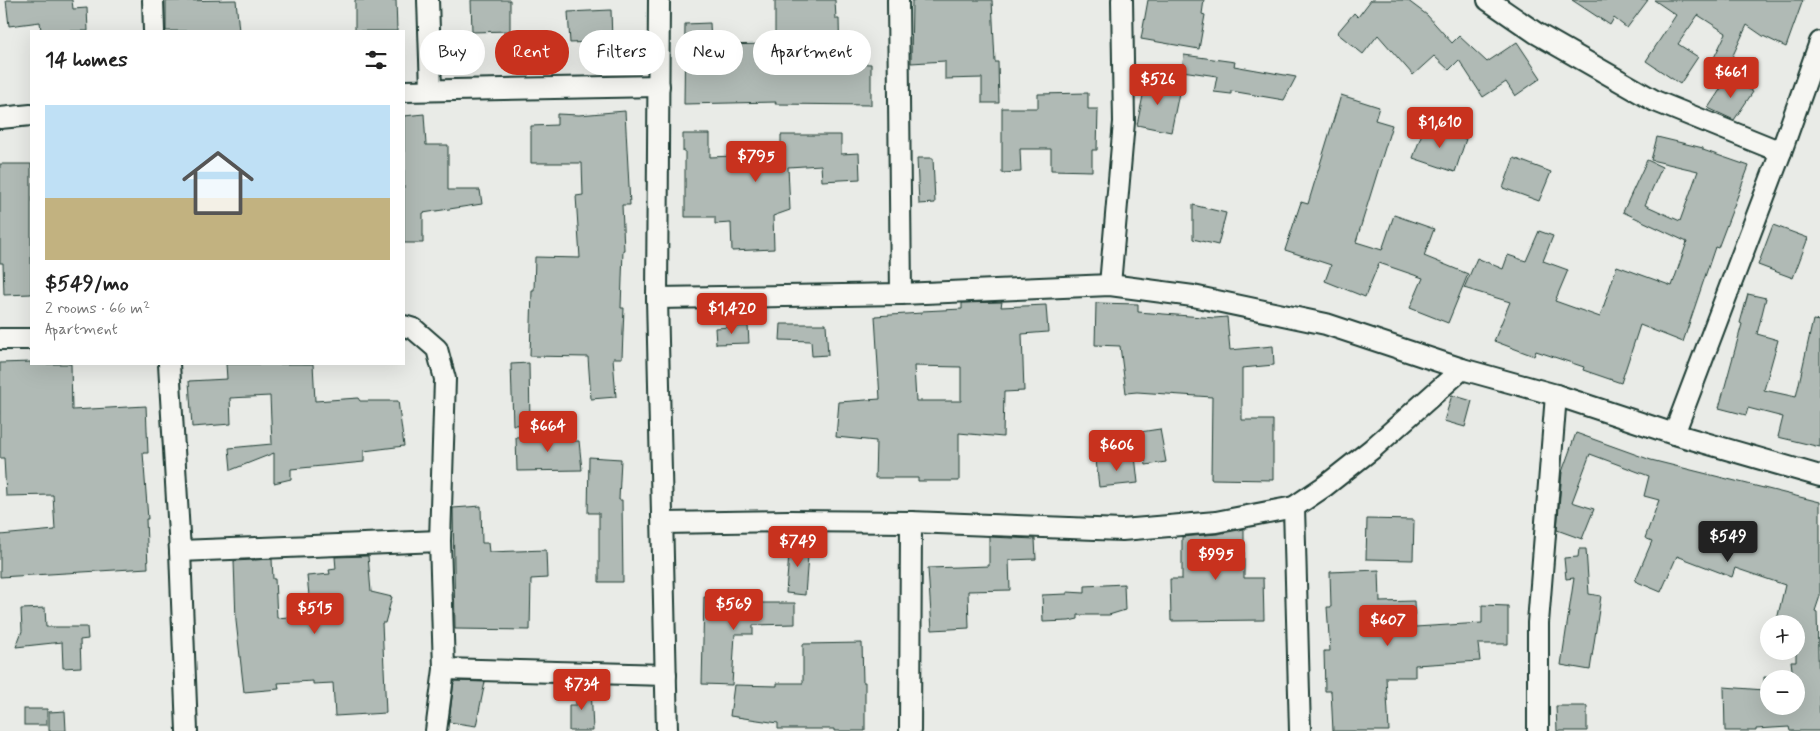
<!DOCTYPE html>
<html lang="en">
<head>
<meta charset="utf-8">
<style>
	:root { --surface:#fff; --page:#f2f2f2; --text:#222; --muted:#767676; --line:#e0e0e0; --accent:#c8321e }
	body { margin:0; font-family:Mynerve,sans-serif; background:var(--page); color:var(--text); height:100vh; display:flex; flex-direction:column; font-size:19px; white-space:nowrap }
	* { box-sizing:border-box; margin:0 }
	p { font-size:16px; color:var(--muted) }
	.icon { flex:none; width:28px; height:28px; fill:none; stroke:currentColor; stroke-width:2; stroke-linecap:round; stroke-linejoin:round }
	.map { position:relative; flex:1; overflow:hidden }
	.side { position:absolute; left:30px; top:30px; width:375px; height:335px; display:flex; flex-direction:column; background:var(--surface); border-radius:0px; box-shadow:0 5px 20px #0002 }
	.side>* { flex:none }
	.banner { position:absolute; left:420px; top:30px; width:475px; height:45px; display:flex; gap:10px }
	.buttons { position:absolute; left:1760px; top:615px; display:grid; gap:10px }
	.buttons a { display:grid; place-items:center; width:45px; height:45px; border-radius:50%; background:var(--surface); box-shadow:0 5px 20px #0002; font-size:25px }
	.price { position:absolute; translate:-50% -42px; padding:0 11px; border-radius:5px; background:var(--accent); color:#fff; font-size:16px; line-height:32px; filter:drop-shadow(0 1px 2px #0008) }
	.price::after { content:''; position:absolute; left:50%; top:30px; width:15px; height:11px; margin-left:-8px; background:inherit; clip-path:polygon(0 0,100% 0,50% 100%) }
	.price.current { background:#222; color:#fff }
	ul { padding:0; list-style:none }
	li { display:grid; align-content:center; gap:10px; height:265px; padding:0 15px }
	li+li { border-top:1px solid var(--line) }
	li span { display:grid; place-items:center; height:155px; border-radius:0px; color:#555 }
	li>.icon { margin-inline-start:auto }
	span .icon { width:90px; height:90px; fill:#fffc; stroke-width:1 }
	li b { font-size:21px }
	h2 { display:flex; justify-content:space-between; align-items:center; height:60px; padding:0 15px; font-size:21px }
	.pill { padding:0 18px; border-radius:22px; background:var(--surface); box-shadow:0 5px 20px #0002; font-size:18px; line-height:45px }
	.pill.current { background:var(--accent); color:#fff }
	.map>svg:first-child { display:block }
	.building { fill:#b0bab5; stroke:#1f3d34; fill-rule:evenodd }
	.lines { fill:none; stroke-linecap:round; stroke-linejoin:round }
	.minor-casing { stroke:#1f3d34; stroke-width:24 }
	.minor { stroke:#f6f6f2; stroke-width:20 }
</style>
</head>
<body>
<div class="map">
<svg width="1820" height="731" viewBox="0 0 1820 731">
	<rect width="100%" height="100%" fill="#e9ebe7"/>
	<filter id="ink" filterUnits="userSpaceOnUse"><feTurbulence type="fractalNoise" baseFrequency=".02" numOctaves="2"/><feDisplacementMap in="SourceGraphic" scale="10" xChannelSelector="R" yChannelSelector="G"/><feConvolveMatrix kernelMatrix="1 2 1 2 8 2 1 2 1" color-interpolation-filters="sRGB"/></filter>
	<g filter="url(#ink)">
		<g class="building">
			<polygon points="6,0 72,0 73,9 87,8 88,31 41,31 40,22 9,26"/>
			<polygon points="236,0 239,31 166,31 166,1"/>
			<polygon points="355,0 396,0 397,31 355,31"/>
			<polygon points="471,0 510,0 510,31 472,32"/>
			<polygon points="775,0 835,0 836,19 839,19 840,63 871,64 871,105 775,104 776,102 684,104 685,24 710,23 711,45 775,44"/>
			<polygon points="912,0 992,0 995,62 998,62 999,103 982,103 982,78 945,79 945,61 911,63"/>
			<polygon points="1148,0 1204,0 1202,14 1205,15 1199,49 1141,39"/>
			<polygon points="1371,0 1407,0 1427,15 1452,43 1459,36 1487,62 1517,42 1541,78 1515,96 1506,82 1483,97 1459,60 1449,70 1434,56 1413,75 1378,35 1363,54 1337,33 1354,13 1358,17"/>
			<polygon points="1572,0 1648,0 1627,28 1614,18 1610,25"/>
			<polygon points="1654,0 1803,0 1786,47 1763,36 1747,25 1722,79 1707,72 1726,33 1698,15 1678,44 1698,57 1680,84 1646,61 1676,15"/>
			<polygon points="611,10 612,41 570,43 568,12"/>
			<polygon points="1184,55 1235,62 1234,66 1296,77 1284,100 1231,91 1231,94 1214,92 1217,76 1182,71"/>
			<polygon points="1729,76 1753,92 1734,120 1708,108"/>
			<polygon points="1146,81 1180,88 1171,132 1137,125"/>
			<polygon points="1088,93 1088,109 1098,109 1097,150 1092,150 1092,171 1051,170 1051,149 1020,149 1021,172 1002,173 1002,108 1038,108 1038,94"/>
			<polygon points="1341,95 1379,107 1375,120 1392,125 1356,242 1382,250 1394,215 1434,229 1424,256 1468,274 1448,323 1410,308 1423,278 1379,263 1365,297 1325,281 1331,265 1285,250 1301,202 1308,204"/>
			<polygon points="625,111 630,205 622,205 624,250 623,250 621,308 624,308 622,358 613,358 616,397 591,399 588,357 530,356 532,290 534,290 535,257 580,258 576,196 583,195 582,163 531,163 531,126 557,125 557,114 579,115"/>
			<polygon points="424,114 426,145 448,145 448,190 480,190 482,204 423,213 423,243 404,243 404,116"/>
			<polygon points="1425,125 1466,139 1455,172 1413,158"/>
			<polygon points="683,134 710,134 710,157 781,154 781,135 841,135 841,154 859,153 860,179 822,181 821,165 788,167 790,210 773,216 774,249 732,251 731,223 715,224 715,217 685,217 685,151 683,151"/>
			<polygon points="1657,137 1703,148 1703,150 1749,166 1718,248 1715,247 1683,342 1640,325 1621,383 1583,370 1584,367 1536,351 1534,356 1494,341 1510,302 1464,288 1477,258 1503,269 1508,255 1526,261 1539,231 1553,236 1543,261 1568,270 1555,301 1600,317 1617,266 1672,286 1687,242 1623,212 1647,160 1662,167 1645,205 1680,221 1698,171 1651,160"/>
			<polygon points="917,158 933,158 935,203 919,204"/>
			<polygon points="1514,158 1551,172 1539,201 1503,188"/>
			<polygon points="0,164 31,164 31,294 4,295 3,263 0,263"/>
			<polygon points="1193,205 1226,213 1218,245 1193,239"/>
			<polygon points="1773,225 1808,238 1793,278 1758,265"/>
			<polygon points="1748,294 1766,298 1757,334 1778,340 1764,390 1796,397 1813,320 1820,321 1820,447 1778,437 1783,417 1748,408 1746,415 1719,408 1742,324 1740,323"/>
			<path d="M1002,302L1001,307L1046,305L1048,332L1022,334L1024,391L1004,392L1003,437L959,433V481H918V478H875L876,441L836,437L839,402L880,399L875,316L922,313V311L962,309V303ZM914,366L961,367V401H916Z"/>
			<polygon points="1096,303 1138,304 1138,312 1215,318 1227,317 1230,350 1273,346 1274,365 1242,368 1242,420 1273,420 1273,480 1211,479 1212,397 1137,392 1126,393 1120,346 1095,345"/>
			<polygon points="781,324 826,324 828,355 812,356 811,341 780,340"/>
			<polygon points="748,326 749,343 716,344 715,328"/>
			<polygon points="31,362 31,364 71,364 72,410 146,406 148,453 143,453 148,519 146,519 148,568 0,577 0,535 55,530 53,495 6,496 4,458 0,458 0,363"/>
			<polygon points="529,363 530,424 513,425 511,364"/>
			<polygon points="226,364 313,364 315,401 358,398 360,401 398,401 404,446 364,451 364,462 291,469 291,479 274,483 274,453 231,470 229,448 272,444 270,396 230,398 231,424 192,427 189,381 227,379"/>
			<polygon points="1452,395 1472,401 1465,427 1444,421"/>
			<polygon points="1160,429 1166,462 1146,465 1140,432"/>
			<path d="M1576,433L1651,460L1820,502V596L1815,611L1817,612L1820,731H1790L1789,727L1756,729V731H1725L1724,687L1764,690V677L1793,678L1791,661H1796V624H1776L1785,585L1735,568L1732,577L1677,556L1661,592L1635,581L1652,541L1645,538L1659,500L1644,496L1649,476L1590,454L1572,502L1594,509L1582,539L1557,530L1562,472ZM1769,679H1796V706H1769Z"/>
			<polygon points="570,434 570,441 579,441 582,470 517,471 516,437"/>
			<polygon points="1135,456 1138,483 1099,487 1096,460"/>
			<polygon points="589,457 621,459 619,500 622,500 623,582 599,582 599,513 588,513"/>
			<polygon points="481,506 482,543 488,543 489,552 546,550 547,578 531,579 530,630 455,629 453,508"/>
			<polygon points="1367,519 1414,520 1413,560 1366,559"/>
			<polygon points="1244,529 1244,578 1263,578 1264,620 1171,621 1170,579 1182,579 1182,537 1217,534"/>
			<polygon points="989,537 1035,539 1036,559 1009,560 1010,590 968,591 969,628 932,630 928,568 989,566"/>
			<polygon points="790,541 809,542 805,595 786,593"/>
			<polygon points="1579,549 1586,549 1589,594 1601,596 1590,670 1561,665 1574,578 1566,579 1564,558 1578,557"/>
			<polygon points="368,556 371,592 392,597 385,623 382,623 386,713 335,716 333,683 313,684 313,681 278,683 279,689 244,692 236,621 234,561 272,559 273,579 275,579 277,618 311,615 307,576 330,574 329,570 336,569 335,557"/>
			<polygon points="1379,570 1380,602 1414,601 1415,627 1482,623 1482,605 1508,606 1508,644 1478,644 1480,661 1415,665 1415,677 1386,677 1389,731 1333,731 1331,691 1325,691 1324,651 1330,651 1327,607 1331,607 1330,572"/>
			<polygon points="1124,584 1125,610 1109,615 1078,615 1078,619 1069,621 1043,622 1042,595 1067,594 1067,592 1085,593 1085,586"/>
			<polygon points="704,597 753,597 753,603 795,603 795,624 753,625 753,634 735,634 732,685 702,684"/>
			<polygon points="45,608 46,627 87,627 88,639 80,640 81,667 63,668 62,642 16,647 22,631 21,609"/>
			<polygon points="862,643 863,682 865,682 865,731 834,731 834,729 778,729 778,723 730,716 734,685 777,686 777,683 803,683 803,644"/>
			<polygon points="454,681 485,682 476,726 449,722"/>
			<polygon points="591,685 593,731 569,731 569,705 576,705 576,686"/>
			<polygon points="1556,706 1587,706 1587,731 1557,731"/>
			<rect x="24" y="709" width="23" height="16"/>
			<polygon points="65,711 66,731 49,731 49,712"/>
		</g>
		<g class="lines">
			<g class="minor-casing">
				<g id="minor">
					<polyline points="153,0 154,31"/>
					<polyline points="428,0 431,89"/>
					<polyline points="659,0 657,298 667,731"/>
					<polyline points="898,0 901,294"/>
					<polyline points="1488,0 1536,33 1655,101 1781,152"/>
					<polyline points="404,91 659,86"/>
					<polyline points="0,118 31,115"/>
					<polyline points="1110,285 1124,122 1122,0"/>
					<polyline points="657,298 901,294 1110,285 1193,296 1326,324 1462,369 1556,395 1674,434 1820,476"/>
					<polyline points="404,326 414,329 437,349 445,379 440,541 444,669 436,731"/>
					<polyline points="0,339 31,339"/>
					<polyline points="169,364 180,551 187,731"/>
					<polyline points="1674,434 1781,152 1820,42"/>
					<polyline points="1294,507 1300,731"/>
					<polyline points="663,523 789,521 911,522 1122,530 1216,522 1294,507 1325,486 1372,449 1462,369"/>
					<polyline points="180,551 440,541"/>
					<polyline points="444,669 666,675"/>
					<polyline points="910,731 911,522"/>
					<polyline points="1538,731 1538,623 1556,395"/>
				</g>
			</g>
			<use href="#minor" class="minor"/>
		</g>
	</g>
</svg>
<div class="buttons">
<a>+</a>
<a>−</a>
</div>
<b class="price" style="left:1731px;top:99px">$661</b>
<b class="price" style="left:1158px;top:106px">$526</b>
<b class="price" style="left:1440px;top:149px">$1,610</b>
<b class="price" style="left:756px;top:183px">$795</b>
<b class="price" style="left:732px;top:335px">$1,420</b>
<b class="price" style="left:548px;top:453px">$664</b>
<b class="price" style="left:1117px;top:472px">$606</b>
<b class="price current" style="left:1728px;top:563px">$549</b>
<b class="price" style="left:798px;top:568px">$749</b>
<b class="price" style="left:1216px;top:581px">$995</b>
<b class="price" style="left:734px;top:631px">$569</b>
<b class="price" style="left:315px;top:635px">$515</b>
<b class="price" style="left:1388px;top:647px">$607</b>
<b class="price" style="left:582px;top:711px">$734</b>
<div class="banner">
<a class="pill">Buy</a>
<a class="pill current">Rent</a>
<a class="pill">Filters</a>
<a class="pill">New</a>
<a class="pill">Apartment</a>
</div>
<section class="side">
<h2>14 homes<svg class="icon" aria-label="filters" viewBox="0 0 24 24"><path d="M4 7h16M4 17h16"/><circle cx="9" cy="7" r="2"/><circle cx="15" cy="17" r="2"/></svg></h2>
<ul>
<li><span style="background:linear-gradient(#bfe0f5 60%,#c2b280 0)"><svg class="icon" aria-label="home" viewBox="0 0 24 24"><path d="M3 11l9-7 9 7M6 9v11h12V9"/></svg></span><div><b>$549/mo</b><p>2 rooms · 66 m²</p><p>Apartment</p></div></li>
</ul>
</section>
</div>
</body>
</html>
